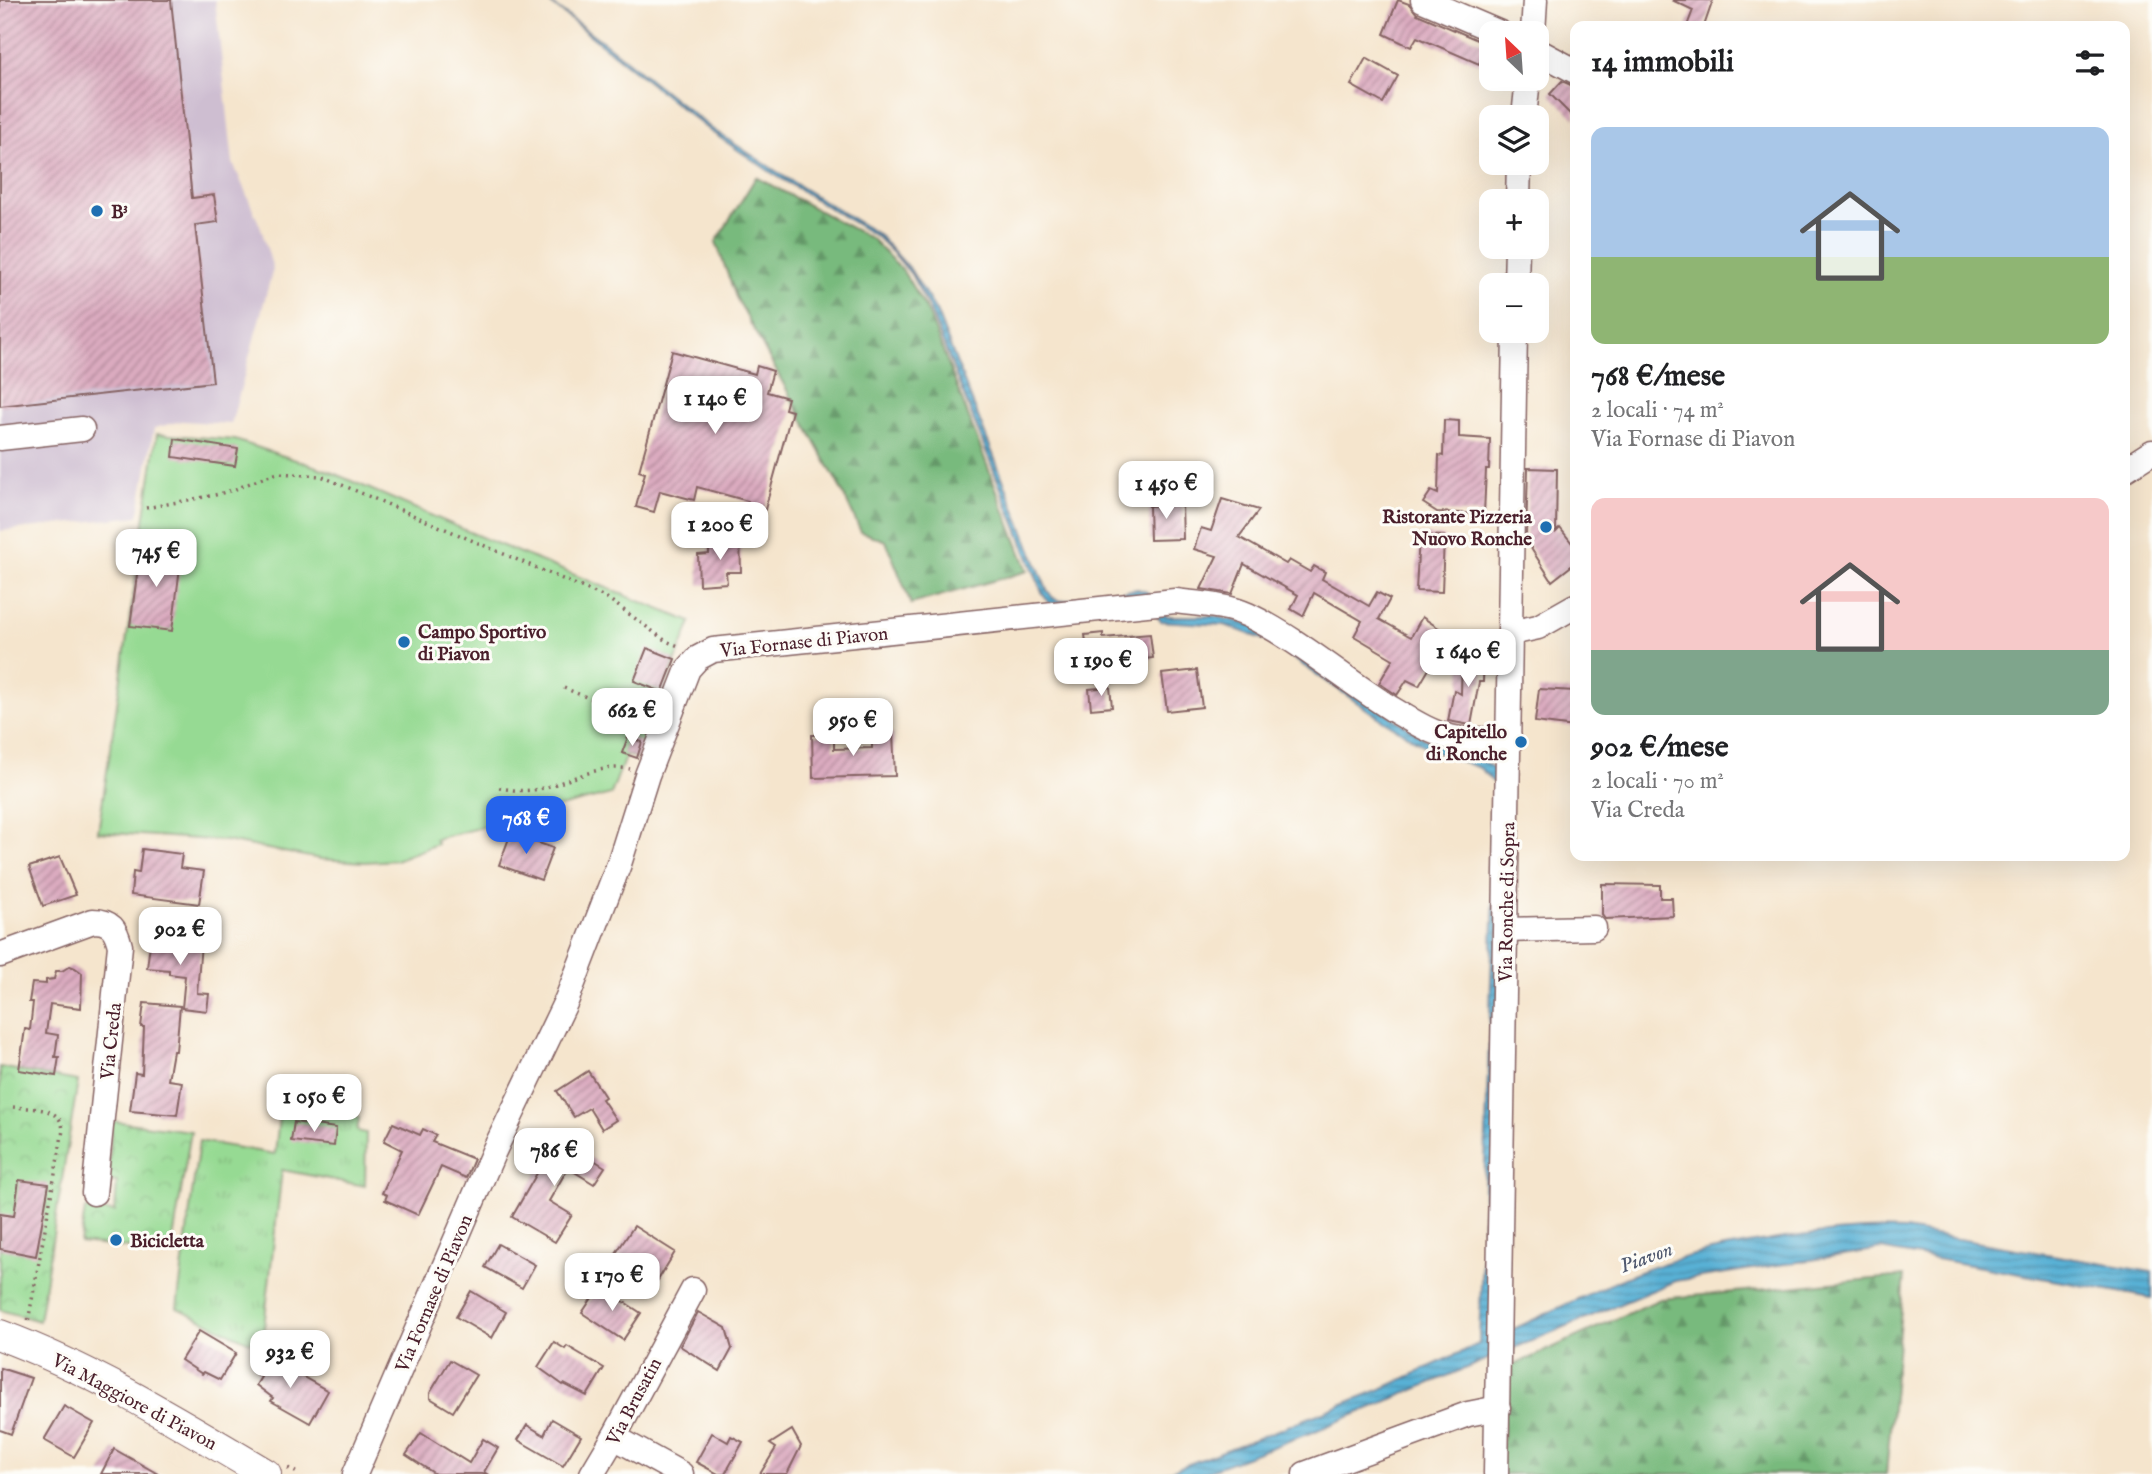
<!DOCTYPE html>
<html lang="it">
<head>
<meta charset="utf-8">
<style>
	:root { --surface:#fff; --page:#f2f2f2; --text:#202124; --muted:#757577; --accent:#2563eb }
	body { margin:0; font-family:"IM FELL English",serif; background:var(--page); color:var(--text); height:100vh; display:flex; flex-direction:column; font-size:26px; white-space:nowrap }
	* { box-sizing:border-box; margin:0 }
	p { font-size:23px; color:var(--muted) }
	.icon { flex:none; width:38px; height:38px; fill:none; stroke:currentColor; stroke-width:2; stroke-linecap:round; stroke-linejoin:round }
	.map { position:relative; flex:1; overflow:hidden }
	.side { position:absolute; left:1570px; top:21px; width:560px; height:840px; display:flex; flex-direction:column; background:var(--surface); border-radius:14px; box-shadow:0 7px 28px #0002 }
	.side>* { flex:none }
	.needle { width:46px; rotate:335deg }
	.buttons { position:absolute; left:1479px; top:21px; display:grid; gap:14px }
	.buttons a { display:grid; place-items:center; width:70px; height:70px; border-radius:14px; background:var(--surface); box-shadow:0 7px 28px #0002; font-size:35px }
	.price { position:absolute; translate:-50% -60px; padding:0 16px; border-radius:14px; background:#fff; color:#222; font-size:23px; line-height:46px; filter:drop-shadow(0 2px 4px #0008) }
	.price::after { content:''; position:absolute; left:50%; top:42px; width:21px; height:16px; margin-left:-10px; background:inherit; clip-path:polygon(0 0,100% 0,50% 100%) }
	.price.selected { background:var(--accent); color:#fff }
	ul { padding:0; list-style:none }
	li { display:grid; align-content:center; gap:14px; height:371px; padding:0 21px }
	li span { display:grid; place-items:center; height:217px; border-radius:14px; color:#555 }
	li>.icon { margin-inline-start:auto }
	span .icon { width:126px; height:126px; fill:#fffc; stroke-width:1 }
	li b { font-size:30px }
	h2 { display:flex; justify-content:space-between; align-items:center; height:84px; padding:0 21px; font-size:30px }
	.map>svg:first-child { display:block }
	.industrial { fill:#cebed1 }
	.grass { fill:url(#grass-tufts); stroke:#707c5f; stroke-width:2 }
	.forest { fill:url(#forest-firs); stroke:#616c54; stroke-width:2 }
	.park { fill:url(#park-crowns); stroke:#707c5f; stroke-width:2 }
	.garden { fill:#96da93; stroke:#707c5f; stroke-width:2 }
	.water { fill:url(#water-rules); stroke:#516880; stroke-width:2 }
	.building { fill:url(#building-hatch) }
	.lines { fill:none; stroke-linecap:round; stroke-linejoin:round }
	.minor-casing { stroke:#866464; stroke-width:27 }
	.major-casing { stroke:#866464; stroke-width:32 }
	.path { stroke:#866464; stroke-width:3.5; stroke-dasharray:2 5; stroke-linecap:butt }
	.minor { stroke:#fff; stroke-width:24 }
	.major { stroke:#fff; stroke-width:30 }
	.poi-dot { fill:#1f6fb2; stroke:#fdfcf7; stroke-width:2.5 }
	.labels { text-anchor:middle; stroke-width:6; stroke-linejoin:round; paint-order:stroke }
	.poi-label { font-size:19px; font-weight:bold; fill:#4a1f2b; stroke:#fdfcf7; text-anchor:start }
	.street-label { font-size:19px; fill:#4a1f2b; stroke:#fdfcf7 }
	.water-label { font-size:21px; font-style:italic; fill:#50596f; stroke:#fdfcf7 }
</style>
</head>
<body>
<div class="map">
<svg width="2152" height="1474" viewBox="0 0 2152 1474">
	<defs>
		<pattern id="grass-tufts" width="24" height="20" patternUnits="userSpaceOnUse" patternTransform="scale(1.75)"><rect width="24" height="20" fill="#96da93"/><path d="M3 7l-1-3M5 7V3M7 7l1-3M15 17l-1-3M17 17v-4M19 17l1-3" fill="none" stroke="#83bb7f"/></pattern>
		<pattern id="forest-firs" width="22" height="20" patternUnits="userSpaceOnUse" patternTransform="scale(1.75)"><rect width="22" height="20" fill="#78ba7d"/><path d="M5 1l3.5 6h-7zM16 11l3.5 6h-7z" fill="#649767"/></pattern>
		<pattern id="park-crowns" width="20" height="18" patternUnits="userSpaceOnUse" patternTransform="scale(1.75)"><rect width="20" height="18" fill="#96da93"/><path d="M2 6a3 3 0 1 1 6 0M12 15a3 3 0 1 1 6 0" fill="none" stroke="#83bb7f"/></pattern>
		<pattern id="water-rules" width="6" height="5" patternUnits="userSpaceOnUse" patternTransform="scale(1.75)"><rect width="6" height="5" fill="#58b1d5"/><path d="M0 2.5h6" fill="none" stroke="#4b8fad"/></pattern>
		<pattern id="building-hatch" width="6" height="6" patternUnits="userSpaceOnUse" patternTransform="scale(1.75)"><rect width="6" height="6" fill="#dbabc0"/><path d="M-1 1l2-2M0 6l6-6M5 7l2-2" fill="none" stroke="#b48b9c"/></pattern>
	</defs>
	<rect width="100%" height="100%" fill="#fdfcf7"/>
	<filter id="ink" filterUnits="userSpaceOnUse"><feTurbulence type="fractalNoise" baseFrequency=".0143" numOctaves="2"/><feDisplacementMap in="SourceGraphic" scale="14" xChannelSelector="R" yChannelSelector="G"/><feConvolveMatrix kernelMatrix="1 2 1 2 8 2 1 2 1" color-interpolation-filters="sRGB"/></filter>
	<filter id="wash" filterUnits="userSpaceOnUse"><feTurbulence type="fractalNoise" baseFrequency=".00686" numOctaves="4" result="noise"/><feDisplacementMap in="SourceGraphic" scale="28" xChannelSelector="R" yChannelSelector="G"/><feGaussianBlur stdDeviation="1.57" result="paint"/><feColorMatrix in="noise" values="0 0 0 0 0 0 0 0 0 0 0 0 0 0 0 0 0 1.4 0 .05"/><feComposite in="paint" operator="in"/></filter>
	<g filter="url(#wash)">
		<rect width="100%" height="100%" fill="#f5e5cd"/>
		<polygon class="industrial" points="0,0 215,0 233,163 261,228 273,269 231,424 182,421 154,428 138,516 0,531"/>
		<polygon class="grass" points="297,1105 348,1114 359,1118 357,1131 366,1133 365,1186 282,1170 263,1336 249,1342 177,1308 199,1141 275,1154 280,1108"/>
		<g class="forest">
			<polygon points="756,177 872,239 903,271 928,312 1028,571 911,604 886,541 861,532 842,491 736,297 716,242"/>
			<polygon points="1904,1276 1886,1474 1501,1474 1505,1369 1660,1299"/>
		</g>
		<g class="park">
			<polygon points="0,1067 78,1081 39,1321 0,1310"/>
			<polygon points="112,1121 191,1131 171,1252 80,1243 85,1209 115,1212 117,1182 108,1181"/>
		</g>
		<polygon class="garden" points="157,434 235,440 326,470 488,540 691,622 637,758 626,755 611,794 435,839 437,844 396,860 365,862 320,859 226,841 98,832"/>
		<path class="water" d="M546,0L606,44L712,129L791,181L879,235L910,269L936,311L1047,590L1053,598L1061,601L1138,589L1147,592L1159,610L1167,616H1214L1252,625L1430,742L1486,763L1495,770L1499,776L1498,1336C1543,1316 1588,1293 1634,1274C1680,1255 1728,1247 1778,1239C1821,1233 1861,1228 1905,1230L2152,1272V1298L1881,1249L1675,1281L1315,1431L1200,1474H1162L1258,1438L1386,1387L1479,1344L1497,800L1495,784L1480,768L1435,752L1384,721L1268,641L1225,625L1161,621L1145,604L1049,603L1043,594L930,310L911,274L896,256L877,237L772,173L710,131Z"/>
		<g id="blocks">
			<g class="building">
				<polygon points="0,0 171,0 192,198 214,195 218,222 195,225 213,382 0,406"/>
				<polygon points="1398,0 1409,4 1417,14 1487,44 1479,64 1417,37 1411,47 1384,34"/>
				<polygon points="1672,0 1713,0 1704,26 1687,26 1693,10"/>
				<polygon points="1366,58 1398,76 1383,103 1351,85"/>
				<polygon points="1562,81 1575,87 1575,119 1550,94"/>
				<polygon points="672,351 755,374 757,366 773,371 767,392 788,398 785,409 792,411 758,535 740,530 748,501 697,487 694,500 660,491 654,512 636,507 645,473 639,471"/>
				<polygon points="1444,420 1459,421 1459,437 1490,439 1489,469 1486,469 1484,514 1437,512 1423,503 1431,491 1438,494 1439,455 1443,456"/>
				<polygon points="175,439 238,449 235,466 173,457"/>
				<polygon points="1528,468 1557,469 1556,532 1560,528 1575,547 1575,563 1552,581 1532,550 1526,537"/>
				<polygon points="1176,499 1176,505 1182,505 1183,539 1150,540 1149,506 1162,505 1161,500"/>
				<polygon points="1222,499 1259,510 1239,537 1286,564 1289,560 1310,572 1314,566 1325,572 1322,579 1369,606 1377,592 1390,599 1379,619 1411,637 1422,617 1449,635 1419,686 1407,680 1397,695 1379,683 1393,659 1354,636 1362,621 1314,593 1303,616 1291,609 1298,595 1244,564 1232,594 1201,589 1217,556 1194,549 1201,528 1211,531"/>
				<polygon points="1419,535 1444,536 1442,592 1416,591"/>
				<polygon points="740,539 741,572 726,572 727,583 699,585 698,555 709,554 709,540"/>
				<polygon points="141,546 182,551 172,631 130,626"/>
				<polygon points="1103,633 1103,638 1150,634 1153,658 1130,661 1129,653 1086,659 1086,657 1080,658 1078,643 1086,642 1085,635"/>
				<polygon points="647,648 675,659 662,692 634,681"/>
				<polygon points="1462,653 1484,653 1483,682 1479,682 1471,725 1448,721 1454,690 1461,694"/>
				<polygon points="1197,670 1202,707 1167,711 1162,674"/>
				<polygon points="1110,687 1112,707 1091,709 1089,689"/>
				<polygon points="1539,689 1575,691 1575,727 1535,722"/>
				<polygon points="893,733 895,776 813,778 812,735 834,735 834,749 872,748 872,734"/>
				<polygon points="628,737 642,742 637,758 622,753"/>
				<polygon points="511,833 553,848 541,880 499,865"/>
				<polygon points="142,849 182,854 180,868 204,871 199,904 131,895 133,872 139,873"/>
				<polygon points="60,857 76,895 43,906 29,867"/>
				<polygon points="1602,884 1660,885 1660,898 1672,898 1673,916 1605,919 1602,915"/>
				<polygon points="157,935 185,937 184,942 201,943 197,993 209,994 207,1011 182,1008 185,976 169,974 169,970 147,968 150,944 157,944"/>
				<polygon points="70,966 75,968 82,973 81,1008 50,1004 46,1033 58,1035 55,1057 59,1057 56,1076 19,1070 25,1029 30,1030 33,1002 29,1002 32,983 46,984 46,980 54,979 56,971 62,971"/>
				<polygon points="144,1003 180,1006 176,1051 173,1051 168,1080 182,1082 177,1115 130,1111 135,1073 142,1074 144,1027 141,1027"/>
				<polygon points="588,1071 605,1097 602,1099 616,1120 602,1129 589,1108 574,1117 557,1091"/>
				<polygon points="294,1122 336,1128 334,1146 291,1141"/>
				<polygon points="393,1123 420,1135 423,1129 436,1135 432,1142 474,1159 466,1178 441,1167 418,1215 385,1200 387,1195 382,1193 402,1150 384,1141"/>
				<polygon points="554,1135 605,1167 594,1184 568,1168 549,1201 572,1215 555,1242 512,1217 540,1168 538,1167"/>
				<polygon points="19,1180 49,1184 36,1256 0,1249 0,1214 14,1216"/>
				<polygon points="634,1226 675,1252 658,1280 616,1253"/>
				<polygon points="498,1244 535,1265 522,1288 485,1267"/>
				<polygon points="600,1286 641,1313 623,1340 582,1313"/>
				<polygon points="471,1291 506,1312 492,1338 456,1317"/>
				<polygon points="698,1312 726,1328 732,1349 720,1371 680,1346"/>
				<polygon points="199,1331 236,1353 220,1380 204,1372 202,1374 181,1360"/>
				<polygon points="554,1342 565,1349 567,1346 604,1368 587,1396 564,1384 563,1385 538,1367"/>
				<polygon points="266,1356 328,1391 310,1423 271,1401 273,1398 256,1385 261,1377 256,1374"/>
				<polygon points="450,1360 476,1375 453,1412 430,1398 430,1393"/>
				<polygon points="0,1368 31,1378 11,1434 0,1430"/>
				<polygon points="64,1406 94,1423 74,1457 44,1440"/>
				<polygon points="552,1419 581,1436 563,1466 518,1440 527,1425 544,1435"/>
				<polygon points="792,1430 801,1446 787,1474 760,1474 776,1448 770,1444"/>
				<polygon points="421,1433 469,1463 483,1439 498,1448 484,1472 487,1474 435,1474 406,1455"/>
				<polygon points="712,1433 728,1442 731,1436 743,1442 725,1474 718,1474 696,1462"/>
				<polygon points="114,1449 158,1474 101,1474"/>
			</g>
		</g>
	</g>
	<g filter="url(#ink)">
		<use href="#blocks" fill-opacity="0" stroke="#866464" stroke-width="2"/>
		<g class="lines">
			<g class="minor-casing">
				<g id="minor">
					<polyline points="1423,0 1500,33"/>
					<polyline points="1533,33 1535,0"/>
					<polyline points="1536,50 1575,71"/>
					<polyline points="1524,117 1528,79"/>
					<polyline points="1518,201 1519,163"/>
					<polyline points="1516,285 1517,247"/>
					<polyline points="0,438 82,429"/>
					<polyline points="2124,470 2152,452"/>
					<polyline points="1511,633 1538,627 1575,606"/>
					<polyline points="1506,930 1594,928"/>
					<path d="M0,955L93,921C111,921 116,929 120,946L94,1193"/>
					<polyline points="614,1437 681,1474"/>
					<path d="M355,1474L494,1151L567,999L619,864L647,775L688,669L698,658L713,650L1175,601C1198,604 1227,605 1248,615C1298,639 1345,680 1392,709C1411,720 1429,732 1450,737C1468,742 1490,738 1509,738"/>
					<polyline points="592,1474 614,1437 693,1290"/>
					<polyline points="1305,1474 1468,1414 1498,1408"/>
					<polyline points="1496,1474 1515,331"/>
				</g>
			</g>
			<g class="major-casing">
				<path id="major" d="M0,1335C94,1370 180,1423 266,1474"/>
			</g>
			<g class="path">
				<polyline points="146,508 215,495 236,489 267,476 279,473 321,476 607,598 666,641 681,647"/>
				<polyline points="564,688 591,699"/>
				<path d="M499,788C512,790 524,792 538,789C568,783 598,763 630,769"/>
				<path d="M13,1107C32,1109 61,1106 63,1130L28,1322"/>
				<polyline points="288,1468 299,1474"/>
			</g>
			<use href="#minor" class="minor"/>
			<use href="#major" class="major"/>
		</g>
	</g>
	<g class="poi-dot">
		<circle cx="97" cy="211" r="7"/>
		<circle cx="1546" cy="527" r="7"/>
		<circle cx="404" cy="642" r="7"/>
		<circle cx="1521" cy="742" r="7"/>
		<circle cx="116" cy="1240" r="7"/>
	</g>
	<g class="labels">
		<g class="poi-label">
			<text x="111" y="218">B³</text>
			<text x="1532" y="523" text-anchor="end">Ristorante Pizzeria<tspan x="1532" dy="22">Nuovo Ronche</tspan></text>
			<text x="418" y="638">Campo Sportivo<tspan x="418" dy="22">di Piavon</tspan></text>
			<text x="1507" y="738" text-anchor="end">Capitello<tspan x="1507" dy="22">di Ronche</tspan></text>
			<text x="130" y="1247">Bicicletta</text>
		</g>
		<g class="street-label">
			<text transform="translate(804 641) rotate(-6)" y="7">Via Fornase di Piavon</text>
			<text transform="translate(1506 902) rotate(-89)" y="7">Via Ronche di Sopra</text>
			<text transform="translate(110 1041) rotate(-84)" y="7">Via Creda</text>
			<text transform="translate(433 1293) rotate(-67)" y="7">Via Fornase di Piavon</text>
			<text transform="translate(135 1401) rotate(28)" y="7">Via Maggiore di Piavon</text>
			<text transform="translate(633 1401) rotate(-62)" y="7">Via Brusatin</text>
		</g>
		<g class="water-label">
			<text transform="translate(1646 1257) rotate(-20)" y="7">Piavon</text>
		</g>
	</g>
</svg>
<div class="buttons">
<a><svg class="needle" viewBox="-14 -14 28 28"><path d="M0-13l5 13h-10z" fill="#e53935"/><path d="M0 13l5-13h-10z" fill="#757577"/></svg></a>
<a><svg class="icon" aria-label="layers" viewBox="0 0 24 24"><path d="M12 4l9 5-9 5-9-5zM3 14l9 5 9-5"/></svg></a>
<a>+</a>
<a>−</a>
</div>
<b class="price" style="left:715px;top:436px">1 140 €</b>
<b class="price" style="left:1166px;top:521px">1 450 €</b>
<b class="price" style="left:720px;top:562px">1 200 €</b>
<b class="price" style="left:156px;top:589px">745 €</b>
<b class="price" style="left:1468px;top:689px">1 640 €</b>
<b class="price" style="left:1101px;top:698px">1 190 €</b>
<b class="price" style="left:632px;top:748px">662 €</b>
<b class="price" style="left:853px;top:758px">950 €</b>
<b class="price selected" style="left:526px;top:856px">768 €</b>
<b class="price" style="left:180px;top:967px">902 €</b>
<b class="price" style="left:314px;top:1134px">1 050 €</b>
<b class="price" style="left:554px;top:1188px">786 €</b>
<b class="price" style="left:612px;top:1313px">1 170 €</b>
<b class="price" style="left:290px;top:1390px">932 €</b>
<section class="side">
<h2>14 immobili<svg class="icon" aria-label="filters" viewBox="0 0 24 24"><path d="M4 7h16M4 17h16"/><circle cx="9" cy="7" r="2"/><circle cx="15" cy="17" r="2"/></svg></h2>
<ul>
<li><span style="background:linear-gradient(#a9c7e8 60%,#8fb573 0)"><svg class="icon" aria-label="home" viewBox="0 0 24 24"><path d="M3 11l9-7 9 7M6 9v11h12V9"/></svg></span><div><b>768 €/mese</b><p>2 locali · 74 m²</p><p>Via Fornase di Piavon</p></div></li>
<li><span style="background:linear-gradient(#f6c9c9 70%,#7fa58c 0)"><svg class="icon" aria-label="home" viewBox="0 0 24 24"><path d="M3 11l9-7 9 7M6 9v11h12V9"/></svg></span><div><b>902 €/mese</b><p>2 locali · 70 m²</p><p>Via Creda</p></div></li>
</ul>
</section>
</div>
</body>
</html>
